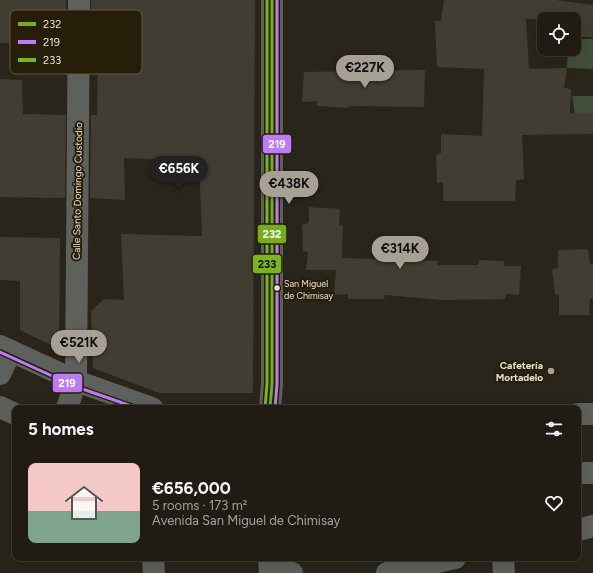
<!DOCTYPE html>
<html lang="en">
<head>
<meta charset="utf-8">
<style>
	:root { --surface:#201c14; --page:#2d2922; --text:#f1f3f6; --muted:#a2a1a0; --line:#3d3a34; --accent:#a6a095 }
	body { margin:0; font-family:Figtree,sans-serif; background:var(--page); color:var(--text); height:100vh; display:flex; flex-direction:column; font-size:15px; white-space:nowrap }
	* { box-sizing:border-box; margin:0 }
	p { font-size:13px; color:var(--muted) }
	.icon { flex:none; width:22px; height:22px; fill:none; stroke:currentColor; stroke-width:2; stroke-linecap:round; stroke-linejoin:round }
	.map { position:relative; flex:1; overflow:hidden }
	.side { position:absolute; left:12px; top:405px; width:569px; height:156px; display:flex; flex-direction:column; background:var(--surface); border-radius:8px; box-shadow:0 4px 16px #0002,0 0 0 1px var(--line) }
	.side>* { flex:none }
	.controls { position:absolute; left:537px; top:12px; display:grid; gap:8px }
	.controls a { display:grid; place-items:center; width:44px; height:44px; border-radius:8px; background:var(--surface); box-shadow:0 4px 16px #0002,0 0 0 1px var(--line); font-size:20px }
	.price { position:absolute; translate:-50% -34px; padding:0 9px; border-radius:14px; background:var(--accent); color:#111; font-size:13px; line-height:26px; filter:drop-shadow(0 1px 2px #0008) }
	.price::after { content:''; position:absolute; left:50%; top:24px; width:12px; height:9px; margin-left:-6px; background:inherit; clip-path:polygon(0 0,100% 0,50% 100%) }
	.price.on { background:#222; color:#fff }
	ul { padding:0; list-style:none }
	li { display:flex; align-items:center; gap:12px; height:100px; padding:0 16px }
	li+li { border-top:1px solid var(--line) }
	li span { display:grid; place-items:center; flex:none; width:112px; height:80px; border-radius:8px; color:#555 }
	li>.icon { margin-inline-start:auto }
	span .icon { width:48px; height:48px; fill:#fffc; stroke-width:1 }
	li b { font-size:17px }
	h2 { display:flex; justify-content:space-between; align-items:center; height:48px; padding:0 16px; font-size:17px }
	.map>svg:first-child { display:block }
	.green { fill:#414f39 }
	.building { fill:#423d32 }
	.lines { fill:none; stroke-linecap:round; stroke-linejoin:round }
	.minor { stroke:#5e605b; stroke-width:22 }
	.tertiary { stroke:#5e605b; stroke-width:22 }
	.bus-1-casing { stroke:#271e09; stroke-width:6 }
	.bus-2-casing { stroke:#271e09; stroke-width:6 }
	.bus-3-casing { stroke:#271e09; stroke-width:6 }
	.bus-1 { stroke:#75ad1c; stroke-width:3 }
	.bus-2 { stroke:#bd7bf9; stroke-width:3 }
	.bus-3 { stroke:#79b51d; stroke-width:3 }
	.bus-dot { fill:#e9e3d7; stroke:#271e09; stroke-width:1.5 }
	.poi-dot { fill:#a6a095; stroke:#271e09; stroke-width:1.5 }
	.labels { text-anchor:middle; stroke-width:4; stroke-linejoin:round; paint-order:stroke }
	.bus-label { font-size:9px; fill:#e9e3d7; stroke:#271e09; text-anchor:start }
	.street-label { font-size:10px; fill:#e9e3d7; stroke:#271e09 }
	.poi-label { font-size:10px; font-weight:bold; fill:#e9e3d7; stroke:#271e09; text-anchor:end }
	.key { fill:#271e09; stroke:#615947; stroke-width:1 }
	.key-label { font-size:11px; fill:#e9e3d7 }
	.line-badge { stroke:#271e09; stroke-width:1.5 }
	.badge-label { font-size:11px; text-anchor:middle; font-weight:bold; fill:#fff }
	.pale-badge-label { font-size:11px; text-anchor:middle; font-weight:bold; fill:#111 }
</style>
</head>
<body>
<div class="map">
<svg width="593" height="573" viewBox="0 0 593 573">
	<rect width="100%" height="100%" fill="#2a251a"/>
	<g class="green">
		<polygon points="574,39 593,39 593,69 567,68 568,49 574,49"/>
		<polygon points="572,96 593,96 593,113 575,115"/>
	</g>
	<g class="building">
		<polygon points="0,0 66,0 66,45 0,43"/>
		<polygon points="91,0 255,0 253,393 159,393 93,368 91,311 104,299 124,300 121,234 202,236 199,161 124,158 125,200 90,198 91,115 97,115 98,47 91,46"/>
		<polygon points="444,0 555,0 593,5 593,37 574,37 574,19 526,19 529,69 567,68 564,88 571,89 570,113 593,113 593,134 522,135 524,179 516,180 515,201 443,201 443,182 437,183 436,155 441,153 441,134 482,136 484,69 437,67 435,21 441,21"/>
		<polygon points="425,70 424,107 349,106 348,108 317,106 317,101 302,102 304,72"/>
		<polygon points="0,79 22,80 23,114 66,115 65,198 0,197"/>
		<polygon points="309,207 340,209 339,225 343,225 342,258 437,261 438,265 478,265 479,260 504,261 504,266 521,266 519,295 506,294 505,299 444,300 385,295 384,299 348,299 348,294 334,295 336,270 306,270 308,252 303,251 302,225 309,223"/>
		<polygon points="0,237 60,238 59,349 20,330 20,281 0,280"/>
		<polygon points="588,249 590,264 593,264 593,299 590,299 589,315 559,315 559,295 555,294 552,270 558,268 558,250"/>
	</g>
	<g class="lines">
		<g class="minor">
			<polyline points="0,374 11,351"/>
			<polyline points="67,408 76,381 79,0"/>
			<polyline points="578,530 593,526"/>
			<polyline points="153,558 154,573"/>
			<polyline points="503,558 504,573"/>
			<polyline points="270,572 292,573"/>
			<polyline points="387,573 455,558"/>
		</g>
		<g class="tertiary">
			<polyline points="0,346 76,381 152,408"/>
			<polyline points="0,407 15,414"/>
			<polyline points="270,408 272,384 272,0"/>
			<polyline points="578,414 593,414"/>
			<polyline points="578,473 593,473"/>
			<polyline points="269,558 270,573"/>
		</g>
		<g class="bus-1-casing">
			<polyline id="bus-1" points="270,408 272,384 272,0"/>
		</g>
		<g class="bus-2-casing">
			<g id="bus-2">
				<polyline points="0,352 74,386 137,408"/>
				<polyline points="275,408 277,384 277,0"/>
			</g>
		</g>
		<g class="bus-3-casing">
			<polyline id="bus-3" points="265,408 267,384 267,0"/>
		</g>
		<use href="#bus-1" class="bus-1"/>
		<use href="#bus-2" class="bus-2"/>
		<use href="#bus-3" class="bus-3"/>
	</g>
	<circle class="bus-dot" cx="277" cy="288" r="3.5"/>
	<circle class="poi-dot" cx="551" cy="371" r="4"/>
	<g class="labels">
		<g class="bus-label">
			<text x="284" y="287">San Miguel<tspan x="284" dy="12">de Chimisay</tspan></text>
		</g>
		<g class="street-label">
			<text transform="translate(77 191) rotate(-89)" y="4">Calle Santo Domingo Custodio</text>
		</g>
		<g class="poi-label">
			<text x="543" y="369">Cafetería<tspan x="543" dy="12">Mortadelo</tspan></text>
		</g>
	</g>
	<rect x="10" y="10" width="132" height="64" rx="6" class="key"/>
	<rect x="18" y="22" width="18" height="4" fill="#75ad1c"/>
	<rect x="18" y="40" width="18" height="4" fill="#bd7bf9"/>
	<rect x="18" y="58" width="18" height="4" fill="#79b51d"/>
	<g class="key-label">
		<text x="43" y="28">232</text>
		<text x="43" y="46">219</text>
		<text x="43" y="64">233</text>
	</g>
	<g class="line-badge">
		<rect x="262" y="134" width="30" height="20" rx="4" fill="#bd7bf9"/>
		<rect x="257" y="224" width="30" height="20" rx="4" fill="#75ad1c"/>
		<rect x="252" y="254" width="30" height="20" rx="4" fill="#79b51d"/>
		<rect x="52" y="373" width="31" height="20" rx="4" fill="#bd7bf9"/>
	</g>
	<g class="badge-label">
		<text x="277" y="148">219</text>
		<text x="272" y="238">232</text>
		<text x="67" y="387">219</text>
	</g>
	<g class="pale-badge-label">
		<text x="267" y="268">233</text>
	</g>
</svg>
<div class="controls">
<a><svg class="icon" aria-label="locate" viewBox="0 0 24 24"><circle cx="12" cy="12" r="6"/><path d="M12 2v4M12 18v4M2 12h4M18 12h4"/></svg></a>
</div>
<b class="price" style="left:365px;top:89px">€227K</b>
<b class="price on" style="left:179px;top:190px">€656K</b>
<b class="price" style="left:289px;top:205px">€438K</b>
<b class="price" style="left:400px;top:270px">€314K</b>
<b class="price" style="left:79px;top:364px">€521K</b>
<section class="side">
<h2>5 homes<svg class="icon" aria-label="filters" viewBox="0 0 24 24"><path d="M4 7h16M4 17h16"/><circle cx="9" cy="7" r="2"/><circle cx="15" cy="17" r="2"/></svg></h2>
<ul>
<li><span style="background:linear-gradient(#f6c9c9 60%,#7fa58c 0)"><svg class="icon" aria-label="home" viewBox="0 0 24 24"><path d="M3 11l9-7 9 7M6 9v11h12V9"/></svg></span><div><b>€656,000</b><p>5 rooms · 173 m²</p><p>Avenida San Miguel de Chimisay</p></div><svg class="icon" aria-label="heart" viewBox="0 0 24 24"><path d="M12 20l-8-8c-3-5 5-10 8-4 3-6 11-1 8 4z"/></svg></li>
</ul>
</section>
</div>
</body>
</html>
